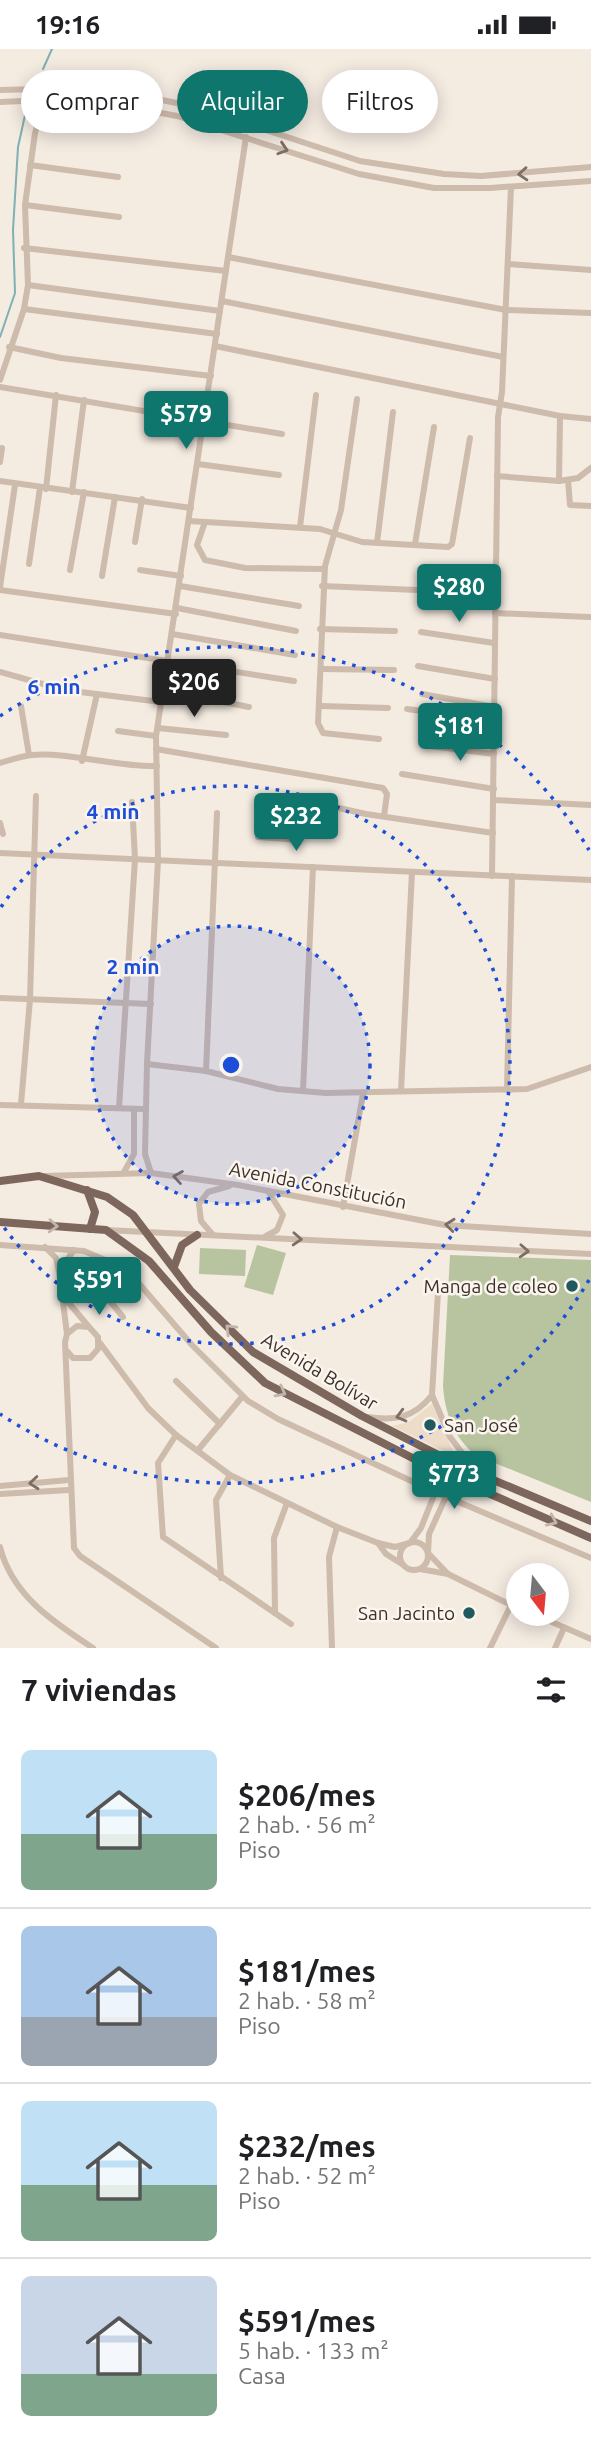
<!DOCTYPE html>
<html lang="es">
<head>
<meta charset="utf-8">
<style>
	:root { --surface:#fff; --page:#f6f6f6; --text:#202124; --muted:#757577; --line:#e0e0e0; --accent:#0f766e }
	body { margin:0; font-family:Ubuntu,sans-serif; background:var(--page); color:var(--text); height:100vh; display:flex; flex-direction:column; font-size:26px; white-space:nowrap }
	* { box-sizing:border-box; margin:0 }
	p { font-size:23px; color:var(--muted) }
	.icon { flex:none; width:38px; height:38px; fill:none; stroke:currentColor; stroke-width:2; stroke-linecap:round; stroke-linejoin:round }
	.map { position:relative; height:1599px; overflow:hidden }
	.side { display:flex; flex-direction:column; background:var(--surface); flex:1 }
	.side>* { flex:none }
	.guide { position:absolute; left:21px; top:21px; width:550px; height:63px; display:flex; gap:14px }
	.needle { width:46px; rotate:164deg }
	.tools { position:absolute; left:506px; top:1514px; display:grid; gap:14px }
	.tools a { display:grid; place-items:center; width:63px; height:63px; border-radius:50%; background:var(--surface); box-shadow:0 4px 18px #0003; font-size:35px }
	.price { position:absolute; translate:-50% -60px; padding:0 16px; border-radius:7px; background:var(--accent); color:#fff; font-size:23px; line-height:46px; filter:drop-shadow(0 2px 4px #0008) }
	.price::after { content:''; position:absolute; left:50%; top:42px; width:21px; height:16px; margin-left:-10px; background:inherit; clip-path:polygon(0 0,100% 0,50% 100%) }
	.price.on { background:#222; color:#fff }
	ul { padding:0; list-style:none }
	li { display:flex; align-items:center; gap:21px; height:175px; padding:0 21px }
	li+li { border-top:2px solid var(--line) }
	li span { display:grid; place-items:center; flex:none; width:196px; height:140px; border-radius:10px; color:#555 }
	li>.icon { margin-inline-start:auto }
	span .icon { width:84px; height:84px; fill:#fffc; stroke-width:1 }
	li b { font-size:30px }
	h2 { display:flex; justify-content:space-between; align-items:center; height:84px; padding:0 21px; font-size:30px }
	.pill { padding:0 24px; border-radius:32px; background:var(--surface); box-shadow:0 4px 18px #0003; font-size:24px; line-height:63px }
	.pill.on { background:var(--accent); color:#fff }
	.status { display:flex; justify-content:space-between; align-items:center; height:49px; padding:0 35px; background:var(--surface); direction:ltr }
	.status svg { height:19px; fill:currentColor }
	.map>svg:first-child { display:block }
	.green { fill:#b8c4a0 }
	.plaza { fill:#ecdcc8 }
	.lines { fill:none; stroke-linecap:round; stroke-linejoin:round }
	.stream { stroke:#7fb0b2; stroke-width:2 }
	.minor { stroke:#cdbbac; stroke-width:6 }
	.major { stroke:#7d675c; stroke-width:8 }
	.oneway { stroke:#7d6f65 }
	.oneway2 { stroke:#c2b5ac }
	.ring { fill:none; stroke:#1d4ed8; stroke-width:3.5; stroke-dasharray:3.5 7 }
	.poi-dot { fill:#1f5a5e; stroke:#fbf5ee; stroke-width:2.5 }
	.labels { text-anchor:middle; stroke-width:5; stroke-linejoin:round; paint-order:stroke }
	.street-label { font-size:19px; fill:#3b302b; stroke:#fbf5ee }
	.poi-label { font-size:19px; fill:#3b302b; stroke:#fbf5ee; text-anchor:end }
	.centre { fill:#1d4ed8; stroke:#fbf5ee; stroke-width:3.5 }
	.ring-label { font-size:21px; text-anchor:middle; font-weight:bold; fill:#1d4ed8; stroke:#fbf5ee; stroke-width:5; stroke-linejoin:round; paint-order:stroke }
</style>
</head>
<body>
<div class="status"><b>19:16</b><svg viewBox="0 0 49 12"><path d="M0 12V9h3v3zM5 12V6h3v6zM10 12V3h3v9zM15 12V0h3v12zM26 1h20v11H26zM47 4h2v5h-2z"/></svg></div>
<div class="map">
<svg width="591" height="1599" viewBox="0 0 591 1599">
	<rect width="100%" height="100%" fill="#f4ebe1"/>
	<g class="green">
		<polygon points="257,1196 286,1204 273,1246 244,1238"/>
		<polygon points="200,1199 246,1201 245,1227 199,1225"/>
		<path d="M450,1206L591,1211V1453L475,1406C454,1388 445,1365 443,1337Z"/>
	</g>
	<polygon class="plaza" points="432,1355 455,1407 392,1377 409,1373"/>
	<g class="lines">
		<g class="stream">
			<polyline points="43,20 52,0"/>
			<polyline points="0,288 15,244 13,181 18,98 27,57"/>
		</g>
		<g class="minor">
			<polyline points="0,41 80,39 123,43 196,58 360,112 444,125 481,127 591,118"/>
			<polyline points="0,53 45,51 124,57 177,67 359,125 434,139 490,139 591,132"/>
			<polyline points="30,116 118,128"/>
			<polyline points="511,138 502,343 498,368 493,751 591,756"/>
			<polyline points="25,156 119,168"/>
			<polyline points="24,199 226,222"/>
			<polyline points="228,208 506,261 591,264"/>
			<polyline points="508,215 591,221"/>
			<polyline points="28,236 220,262"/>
			<polyline points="222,252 503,308"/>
			<polyline points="24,260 217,285"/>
			<polyline points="215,297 560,367 591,370"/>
			<polyline points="9,298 61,309 211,327"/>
			<polyline points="0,331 24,260 28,236 25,156 35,84 45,51"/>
			<polyline points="0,338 282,385"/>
			<polyline points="357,350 341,461 325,517 318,674 323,684 379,690"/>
			<polyline points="0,413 2,399"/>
			<polyline points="198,415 279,426"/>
			<polyline points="497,427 559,432 578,429 591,419"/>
			<polyline points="568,431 570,456 591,457"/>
			<polyline points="0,432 191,459"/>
			<polyline points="559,432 560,367"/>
			<polyline points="46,440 56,346"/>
			<polyline points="72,443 84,351"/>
			<polyline points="189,472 320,480 362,493 448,498 452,495 470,389"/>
			<polyline points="205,473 197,496 205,511 245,519 324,520"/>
			<polyline points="300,478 316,346"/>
			<polyline points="135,493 142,450"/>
			<polyline points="377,494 393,363"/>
			<polyline points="415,495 434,378"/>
			<polyline points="29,515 40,439"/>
			<polyline points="70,521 84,443"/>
			<polyline points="140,521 181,527"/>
			<polyline points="102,527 115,448"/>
			<polyline points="180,537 299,557"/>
			<polyline points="322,537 417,541"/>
			<polyline points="0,538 15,436"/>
			<polyline points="0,541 176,565"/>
			<polyline points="177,559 296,582"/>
			<polyline points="495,564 589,568"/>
			<polyline points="320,580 395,582"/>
			<polyline points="421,583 494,594"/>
			<polyline points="172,585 295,606"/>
			<polyline points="0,586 294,632"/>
			<polyline points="418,617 495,630"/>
			<polyline points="322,620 394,621"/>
			<polyline points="0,623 64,641 161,653"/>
			<polyline points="162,641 249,658"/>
			<polyline points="422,645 495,658"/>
			<polyline points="21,657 29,706"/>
			<polyline points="321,657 388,659"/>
			<polyline points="407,660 495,672"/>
			<polyline points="158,679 226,686"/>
			<polyline points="118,682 156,687"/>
			<polyline points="430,697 494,705"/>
			<polyline points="156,700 383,739 387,745 384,767"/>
			<polyline points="82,712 97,645"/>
			<path d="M0,714C10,711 21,707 32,706C71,703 115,718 157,717"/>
			<polyline points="402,725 494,740"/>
			<polyline points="0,774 3,785"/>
			<polyline points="258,788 288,790"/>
			<polyline points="297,791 288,790 294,749 366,765 493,784"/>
			<polyline points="0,804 591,831"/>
			<polyline points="492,827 493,751"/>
			<polyline points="0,949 151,955"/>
			<polyline points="147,1015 158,811 156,687 246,88"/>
			<polyline points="206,1022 217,764"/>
			<polyline points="507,1041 512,827"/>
			<polyline points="303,1042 313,818"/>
			<polyline points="401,1042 412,823"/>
			<polyline points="21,1055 30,950 36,747"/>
			<polyline points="0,1056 144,1060"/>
			<polyline points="119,1059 135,810 132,753"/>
			<polyline points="124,1123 134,1105 134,1060"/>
			<polyline points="151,1124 145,1105 147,1015 206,1022 278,1040 326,1044 527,1040 591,1018"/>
			<polyline points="44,1127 151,1124 238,1136 445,1176 591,1185"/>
			<polyline points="343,1158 363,1045"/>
			<polyline points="106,1181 591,1205"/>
			<polyline points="213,1186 201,1172 199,1155 208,1143 229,1137"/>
			<polyline points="266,1187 277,1181 283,1166 268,1142"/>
			<polyline points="0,1196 84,1202 119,1217 135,1230 192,1296 248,1352 278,1370 435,1443 591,1509"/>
			<polyline points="45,1198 56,1209 59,1222"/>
			<polyline points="82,1227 81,1223 92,1214 103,1218 104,1221 92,1232 109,1251"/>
			<polyline points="100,1242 117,1227"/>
			<polyline points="438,1243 432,1346 450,1388 476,1422"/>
			<polyline points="63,1247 89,1278"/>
			<polyline points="123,1268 109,1251 135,1230"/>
			<polyline points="67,1285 59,1222 74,1201"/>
			<polyline points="100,1294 148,1359 176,1386 230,1426 337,1478 378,1494 395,1498 410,1494 421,1479 448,1411"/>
			<polyline points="66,1301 73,1309 90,1309 98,1300 98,1288 89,1278 77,1277 67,1285 65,1293 74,1499 80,1507 216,1599"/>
			<polyline points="176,1332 220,1375"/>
			<path d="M367,1368C395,1372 414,1369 432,1346"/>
			<polyline points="176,1386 158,1414 163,1488 291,1575"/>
			<polyline points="198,1401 242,1348"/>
			<polyline points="460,1417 429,1485 428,1504 448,1525 511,1556"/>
			<polyline points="0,1437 69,1431"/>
			<polyline points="0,1445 69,1441"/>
			<circle cx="414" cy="1507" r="14"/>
			<polyline points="378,1494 386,1505 402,1515"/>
			<path d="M0,1498C12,1546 53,1573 93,1599"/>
			<polyline points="420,1520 448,1525"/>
			<polyline points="221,1529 216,1451 230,1426"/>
			<polyline points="275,1564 274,1489 287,1454"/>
			<polyline points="531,1564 591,1590"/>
			<polyline points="332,1599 329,1508 337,1478"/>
			<polyline points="490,1599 511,1556 518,1559"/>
			<polyline points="555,1599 564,1579"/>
		</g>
		<g class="major">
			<polyline points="0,1132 39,1127 107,1148 133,1166 190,1241 253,1303 362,1367 460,1417 591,1472"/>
			<polyline points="87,1141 95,1163 90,1180"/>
			<polyline points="0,1173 106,1181 149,1212 211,1283 265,1334 442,1424 591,1489"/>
			<polyline points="174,1218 182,1196 197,1186"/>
		</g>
	</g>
	<defs><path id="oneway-chevron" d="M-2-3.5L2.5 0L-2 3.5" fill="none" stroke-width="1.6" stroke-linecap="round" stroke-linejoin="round" transform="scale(1.75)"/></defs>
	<g class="oneway">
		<use href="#oneway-chevron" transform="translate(283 100) rotate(18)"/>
		<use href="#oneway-chevron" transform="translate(523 125) rotate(176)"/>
		<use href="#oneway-chevron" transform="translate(178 1128) rotate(-171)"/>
		<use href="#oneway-chevron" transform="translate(450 1176) rotate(-174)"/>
		<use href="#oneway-chevron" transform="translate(297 1190) rotate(3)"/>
		<use href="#oneway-chevron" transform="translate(524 1202) rotate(3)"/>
		<use href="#oneway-chevron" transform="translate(401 1367) rotate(165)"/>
		<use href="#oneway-chevron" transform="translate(34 1434) rotate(175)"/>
	</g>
	<g class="oneway2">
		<use href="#oneway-chevron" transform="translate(53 1177) rotate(4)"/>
		<use href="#oneway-chevron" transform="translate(230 1280) rotate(-135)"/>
		<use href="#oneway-chevron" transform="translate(281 1343) rotate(28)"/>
		<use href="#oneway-chevron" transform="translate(552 1472) rotate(24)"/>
	</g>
	<circle cx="231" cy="1016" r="139" fill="#1d4ed8" fill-opacity=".12"/>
	<g class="ring">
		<circle cx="231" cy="1016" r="139"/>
		<path d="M1 858A279 279 0 1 1 1 1174"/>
		<path d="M589 1231A418 418 0 0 1 0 1365M0 667A418 418 0 0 1 589 801"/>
	</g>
	<g class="poi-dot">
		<circle cx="572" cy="1237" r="7"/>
		<circle cx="430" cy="1376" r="7"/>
		<circle cx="469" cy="1564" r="7"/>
	</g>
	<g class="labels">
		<g class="street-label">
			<text transform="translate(318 1136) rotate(11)" y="7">Avenida Constitución</text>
			<text transform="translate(320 1322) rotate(31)" y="7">Avenida Bolívar</text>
		</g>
		<g class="poi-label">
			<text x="558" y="1244">Manga de coleo</text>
			<text x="444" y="1383" text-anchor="start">San José</text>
			<text x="455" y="1571">San Jacinto</text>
		</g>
	</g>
	<circle cx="231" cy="1016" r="10" class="centre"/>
	<g class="ring-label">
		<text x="54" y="645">6 min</text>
		<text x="113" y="770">4 min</text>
		<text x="133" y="925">2 min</text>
	</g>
</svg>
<div class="tools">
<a><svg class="needle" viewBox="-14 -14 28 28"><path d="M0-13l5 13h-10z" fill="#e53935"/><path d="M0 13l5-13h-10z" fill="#757577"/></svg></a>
</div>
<b class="price" style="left:186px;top:402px">$579</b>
<b class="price" style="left:459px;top:575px">$280</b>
<b class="price on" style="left:194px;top:670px">$206</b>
<b class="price" style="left:460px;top:714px">$181</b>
<b class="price" style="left:296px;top:804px">$232</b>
<b class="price" style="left:99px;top:1268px">$591</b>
<b class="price" style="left:454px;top:1462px">$773</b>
<div class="guide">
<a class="pill">Comprar</a>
<a class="pill on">Alquilar</a>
<a class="pill">Filtros</a>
</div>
</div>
<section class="side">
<h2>7 viviendas<svg class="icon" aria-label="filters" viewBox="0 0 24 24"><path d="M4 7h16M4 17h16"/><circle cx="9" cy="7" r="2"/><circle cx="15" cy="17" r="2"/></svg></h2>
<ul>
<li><span style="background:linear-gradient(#bfe0f5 60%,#7fa58c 0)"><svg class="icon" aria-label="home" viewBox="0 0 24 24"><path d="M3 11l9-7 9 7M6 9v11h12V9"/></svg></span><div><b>$206/mes</b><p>2 hab. · 56 m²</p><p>Piso</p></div></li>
<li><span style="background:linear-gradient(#a9c7e8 65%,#9aa5b1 0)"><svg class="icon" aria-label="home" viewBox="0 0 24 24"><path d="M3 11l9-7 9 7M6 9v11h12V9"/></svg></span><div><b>$181/mes</b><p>2 hab. · 58 m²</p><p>Piso</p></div></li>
<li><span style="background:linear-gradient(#bfe0f5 60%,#7fa58c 0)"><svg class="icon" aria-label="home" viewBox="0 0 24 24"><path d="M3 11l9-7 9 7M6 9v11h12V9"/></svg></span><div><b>$232/mes</b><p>2 hab. · 52 m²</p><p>Piso</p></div></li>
<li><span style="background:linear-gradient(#c9d6e8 70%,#7fa58c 0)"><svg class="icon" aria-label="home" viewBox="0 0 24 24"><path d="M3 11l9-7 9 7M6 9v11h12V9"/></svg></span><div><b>$591/mes</b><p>5 hab. · 133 m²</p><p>Casa</p></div></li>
</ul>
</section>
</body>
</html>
